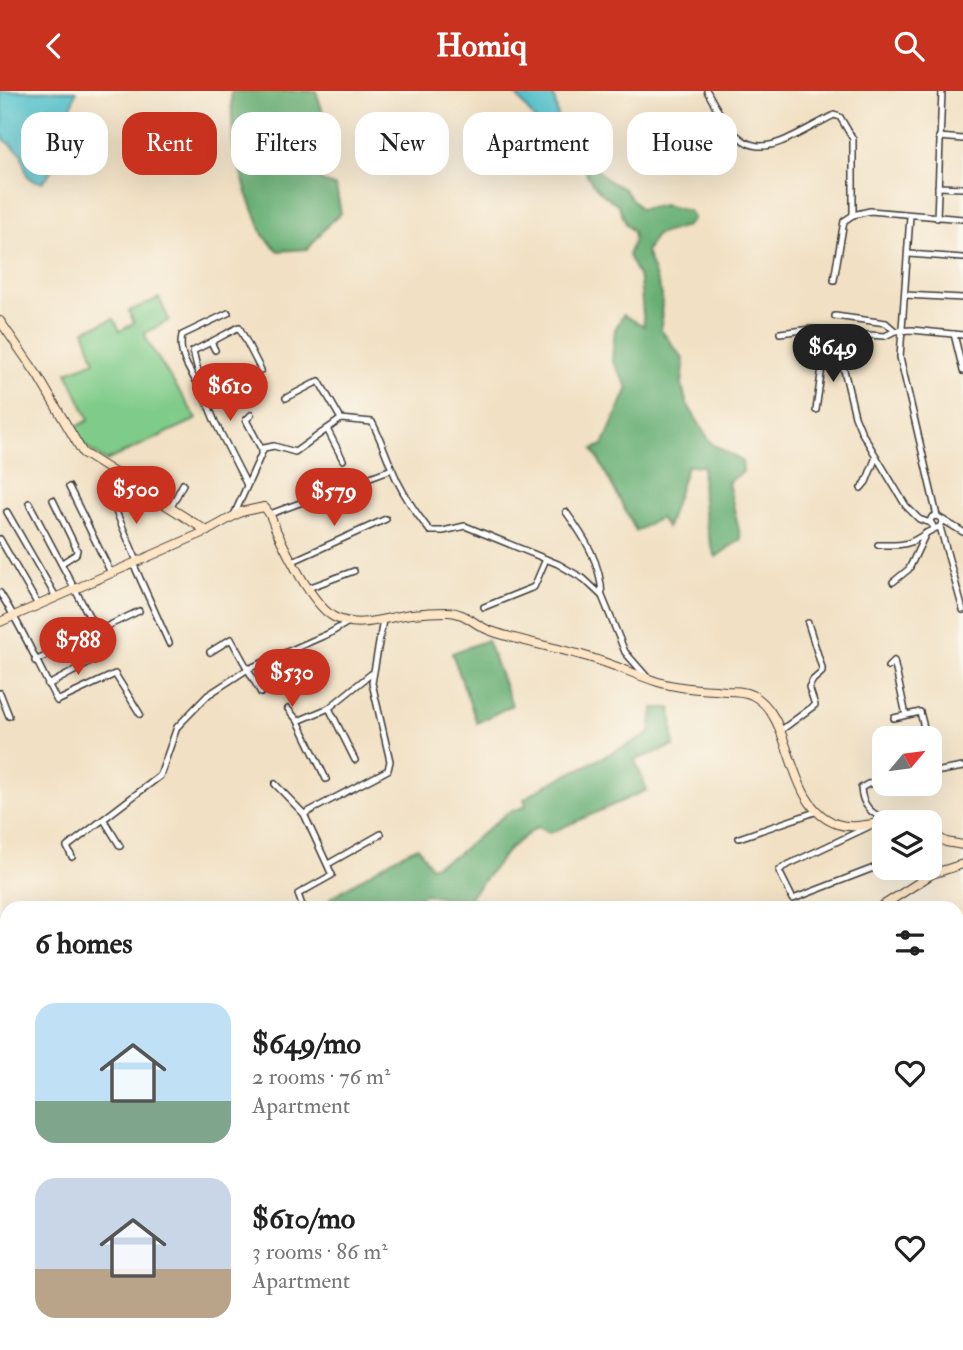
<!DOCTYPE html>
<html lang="en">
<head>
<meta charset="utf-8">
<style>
	:root { --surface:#fff; --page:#f2f2f2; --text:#222; --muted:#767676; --accent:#c8321e }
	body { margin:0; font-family:"IM FELL Double Pica",serif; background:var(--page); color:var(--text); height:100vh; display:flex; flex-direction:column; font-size:26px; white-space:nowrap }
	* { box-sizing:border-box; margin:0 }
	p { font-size:23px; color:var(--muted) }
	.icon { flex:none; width:38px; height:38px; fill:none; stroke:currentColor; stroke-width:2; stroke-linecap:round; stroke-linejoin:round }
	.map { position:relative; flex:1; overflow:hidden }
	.details { position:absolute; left:0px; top:810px; width:964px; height:450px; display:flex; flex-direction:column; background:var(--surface); border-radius:21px 21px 0 0; box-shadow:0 7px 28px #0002 }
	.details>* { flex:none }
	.banner { position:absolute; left:21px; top:21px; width:922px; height:63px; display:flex; gap:14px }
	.needle { width:46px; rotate:61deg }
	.fabs { position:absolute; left:872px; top:635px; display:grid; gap:14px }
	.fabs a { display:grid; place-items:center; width:70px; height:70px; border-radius:14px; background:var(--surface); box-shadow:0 7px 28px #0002; font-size:35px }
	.price { position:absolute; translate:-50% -60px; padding:0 16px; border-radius:24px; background:var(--accent); color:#fff; font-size:23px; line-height:46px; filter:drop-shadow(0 2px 4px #0008) }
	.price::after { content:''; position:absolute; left:50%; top:42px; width:21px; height:16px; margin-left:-10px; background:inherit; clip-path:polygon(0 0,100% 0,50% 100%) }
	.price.current { background:#222; color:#fff }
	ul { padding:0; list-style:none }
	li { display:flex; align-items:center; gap:21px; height:175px; padding:0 35px }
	li span { display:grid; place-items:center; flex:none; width:196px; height:140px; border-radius:21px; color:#555 }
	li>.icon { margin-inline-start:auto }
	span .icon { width:84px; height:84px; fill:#fffc; stroke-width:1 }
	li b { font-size:30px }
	h2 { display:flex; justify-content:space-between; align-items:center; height:84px; padding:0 35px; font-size:30px }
	.tag { padding:0 24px; border-radius:21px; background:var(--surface); box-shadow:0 7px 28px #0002; font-size:24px; line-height:63px }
	.tag.current { background:var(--accent); color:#fff }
	header { display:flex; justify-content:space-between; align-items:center; height:91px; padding:0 35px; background:var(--accent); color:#fff; font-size:32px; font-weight:800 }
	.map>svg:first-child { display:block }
	.green { fill:#7fcb89; stroke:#4e7452; stroke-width:2 }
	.forest { fill:#67af75; stroke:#426648; stroke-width:2 }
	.water { fill:#54c2cc; stroke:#386f74; stroke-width:2 }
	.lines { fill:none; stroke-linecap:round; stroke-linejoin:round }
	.street-casing { stroke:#3c3935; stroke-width:8 }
	.secondary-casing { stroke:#3c3935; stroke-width:10 }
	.highway-casing { stroke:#3c3935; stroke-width:13 }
	.street { stroke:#fff; stroke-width:5 }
	.secondary { stroke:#fde5c5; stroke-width:8 }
	.highway { stroke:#f9bf6d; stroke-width:10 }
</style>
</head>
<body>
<header><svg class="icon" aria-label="back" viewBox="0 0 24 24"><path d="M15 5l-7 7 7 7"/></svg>Homiq<svg class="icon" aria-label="search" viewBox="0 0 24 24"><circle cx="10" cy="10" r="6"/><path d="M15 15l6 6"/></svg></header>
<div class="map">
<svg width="963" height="1259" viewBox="0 0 963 1259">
	<rect width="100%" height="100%" fill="#fbf7ec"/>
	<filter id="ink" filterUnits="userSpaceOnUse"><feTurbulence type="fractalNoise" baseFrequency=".0143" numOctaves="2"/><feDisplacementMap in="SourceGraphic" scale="14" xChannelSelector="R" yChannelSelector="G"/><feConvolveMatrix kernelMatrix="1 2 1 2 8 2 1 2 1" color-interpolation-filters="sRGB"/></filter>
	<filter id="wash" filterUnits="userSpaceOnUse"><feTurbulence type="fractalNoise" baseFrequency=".00686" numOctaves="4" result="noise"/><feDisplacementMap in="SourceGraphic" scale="28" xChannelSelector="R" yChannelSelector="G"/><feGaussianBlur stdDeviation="1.57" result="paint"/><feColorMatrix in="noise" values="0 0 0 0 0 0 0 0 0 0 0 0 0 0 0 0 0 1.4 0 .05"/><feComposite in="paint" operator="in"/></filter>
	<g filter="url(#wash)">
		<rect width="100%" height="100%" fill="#f1e0c3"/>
		<polygon class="green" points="159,207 169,229 145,242 147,250 197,328 106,370 85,355 74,337 89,329 67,281 95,270 84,239 114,228 120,240 134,232 129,220"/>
		<g class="forest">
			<polygon points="231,0 316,0 328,37 312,82 322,90 336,96 341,122 330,131 308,158 278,160 263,144 247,102 233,54"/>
			<path d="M582,60L587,62L594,75L607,89L624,98L640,118L664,114L689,120L693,127L687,135L656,144L646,160L662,204L661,239L682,266L684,273L682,293L686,311L711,352L742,370L743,381L728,391L741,448L716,466C703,437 701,406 703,375H687L667,437L660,427L636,440L593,358L603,354L628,297L612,269L615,238L623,224L644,235L640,189L628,164L634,149L633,141L626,133L618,113C596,102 587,87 578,64Z"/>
			<polygon points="487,549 512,614 477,632 452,562"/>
			<polygon points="653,617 671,617 674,655 635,669 647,699 550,742 537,736 510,757 467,810 425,803 402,817 335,817 330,807 398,765 418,756 431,776 455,765 507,722 526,715 524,708 546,694 650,643"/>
			<polygon points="0,1094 7,1097 7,1205 0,1214"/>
			<polygon points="190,1253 318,1253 322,1259 196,1259"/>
		</g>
		<g class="water">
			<path d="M0,0H76L69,24L64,28L65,37L83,61L77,68H60C52,75 51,84 42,91L32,89L27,84L21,62L4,48L0,40L3,27Z"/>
			<polygon points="513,0 553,0 560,36 540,42 538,33"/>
		</g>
	</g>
	<g filter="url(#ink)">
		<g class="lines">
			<g class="street-casing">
				<g id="street">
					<path d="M707,0C749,80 766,59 834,24L840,26L853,48V124"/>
					<polyline points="939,46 963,48"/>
					<polyline points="938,96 963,97"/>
					<polyline points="910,125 900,266 937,425"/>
					<polyline points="937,127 942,0"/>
					<polyline points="909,163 963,167"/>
					<polyline points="834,189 844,130 853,124 870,120 963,128"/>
					<polyline points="905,204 963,207"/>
					<polyline points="835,225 886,232 895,240"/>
					<polyline points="780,242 811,238 849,243"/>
					<polyline points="954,243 963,280"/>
					<polyline points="211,251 239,236 261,279"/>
					<polyline points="215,259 211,251 193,260 204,304 215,331 247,394"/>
					<path d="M201,298C191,282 177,263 182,244L228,222"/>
					<polyline points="286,307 319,290 341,328"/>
					<polyline points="816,319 823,269 839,258"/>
					<polyline points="251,324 246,329 262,359"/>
					<polyline points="327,338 343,369"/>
					<polyline points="69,396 111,482"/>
					<polyline points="861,397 866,391 876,366"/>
					<polyline points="53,409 77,459 76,463 62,472"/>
					<polyline points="112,411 137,470"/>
					<polyline points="29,412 97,540"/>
					<polyline points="171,416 183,393"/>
					<polyline points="7,421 56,506"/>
					<path d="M566,421C585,447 601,472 602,505"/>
					<polyline points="270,423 392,378"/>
					<path d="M234,424L264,357L274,355L295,361L341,328L372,331C380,346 385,362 392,378C401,401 415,421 430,440H443L465,435L558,473L584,488L602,505L625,561L646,585"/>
					<polyline points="943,429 963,441"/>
					<polyline points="930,432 919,428 906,415 862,342 855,325 839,258 841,250 850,243 885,245 895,240 912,239 963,244"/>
					<polyline points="940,436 963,519"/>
					<polyline points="0,448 38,514"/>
					<path d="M878,454C888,454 899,455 908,452C920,448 929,438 940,436L943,429L937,425L932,426L930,430L934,437"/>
					<polyline points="293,470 386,428"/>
					<polyline points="133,472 169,552"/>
					<polyline points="893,491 909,478 926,442"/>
					<polyline points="308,497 354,480"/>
					<path d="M0,502C22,536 38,574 57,610L115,583L140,623"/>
					<polyline points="484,516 534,496 546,468"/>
					<polyline points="210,561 231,548 261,602"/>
					<polyline points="35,570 139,520"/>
					<polyline points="888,576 894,570 906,624"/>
					<polyline points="48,594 93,570"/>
					<polyline points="0,602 9,625"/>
					<polyline points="329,617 355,669"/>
					<polyline points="288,618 298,630"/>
					<polyline points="894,627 920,621 927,648"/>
					<polyline points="780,640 815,614 809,596 813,589 822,581 822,577 808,532"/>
					<polyline points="929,658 935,681"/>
					<polyline points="929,682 963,676"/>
					<polyline points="326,688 298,630 329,617 371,583"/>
					<path d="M884,690L868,693L861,697C862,715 872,724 888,729"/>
					<polyline points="275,693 304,723"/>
					<polyline points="104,729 120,755"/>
					<polyline points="868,736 783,776 779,780 793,808 884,773"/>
					<polyline points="739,747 818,720"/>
					<polyline points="72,766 67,756 160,685 177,636 208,604 248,578 330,542 350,530"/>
					<polyline points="328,773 381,743"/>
					<polyline points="303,817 298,803 332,784 304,723 388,679 390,670 372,592 383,529"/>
					<polyline points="957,1059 963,1049"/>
					<polyline points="933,1259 933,1253"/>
				</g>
			</g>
			<g class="secondary-casing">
				<g id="secondary">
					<polyline points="0,230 38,285 83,362 207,440"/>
					<path d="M0,531L207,440L241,421L264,416C271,422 272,430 276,439C287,462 312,514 334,526C360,539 385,526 412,523C421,522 439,521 448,521C466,521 475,535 491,540C522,551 556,556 588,566C612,573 634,583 658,591C680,598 704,598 726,600C735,600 744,600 752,604C795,624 784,715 837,733C858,740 879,728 900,732"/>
					<polyline points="929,741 946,751 963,754"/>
					<polyline points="879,817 932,783 963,773"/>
				</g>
			</g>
			<g class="highway-casing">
				<g id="highway">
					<polyline points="957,935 963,928"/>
					<polyline points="957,954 963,947"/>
					<polyline points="832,1253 834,1259"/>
					<polyline points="771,1259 775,1253"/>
					<polyline points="785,1259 789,1253"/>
				</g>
			</g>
			<use href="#street" class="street"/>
			<use href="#secondary" class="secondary"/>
			<use href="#highway" class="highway"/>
		</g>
	</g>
</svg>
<div class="fabs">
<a><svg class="needle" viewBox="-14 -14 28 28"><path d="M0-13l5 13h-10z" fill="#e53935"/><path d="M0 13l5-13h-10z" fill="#767676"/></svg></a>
<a><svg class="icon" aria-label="layers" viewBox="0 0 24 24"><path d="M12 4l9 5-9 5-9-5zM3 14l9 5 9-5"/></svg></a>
</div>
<b class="price current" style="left:833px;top:293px">$649</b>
<b class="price" style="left:230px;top:332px">$610</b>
<b class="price" style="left:136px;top:435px">$500</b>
<b class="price" style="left:334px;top:437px">$579</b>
<b class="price" style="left:78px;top:586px">$788</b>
<b class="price" style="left:292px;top:618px">$530</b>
<div class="banner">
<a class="tag">Buy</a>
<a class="tag current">Rent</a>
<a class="tag">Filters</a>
<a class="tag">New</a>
<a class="tag">Apartment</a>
<a class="tag">House</a>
</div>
<section class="details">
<h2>6 homes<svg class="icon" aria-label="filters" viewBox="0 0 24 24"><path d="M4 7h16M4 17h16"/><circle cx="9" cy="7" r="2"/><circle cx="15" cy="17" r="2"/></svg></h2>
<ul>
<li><span style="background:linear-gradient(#bfe0f5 70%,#7fa58c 0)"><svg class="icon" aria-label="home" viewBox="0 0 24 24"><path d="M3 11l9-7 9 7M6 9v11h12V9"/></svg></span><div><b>$649/mo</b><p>2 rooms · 76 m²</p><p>Apartment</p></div><svg class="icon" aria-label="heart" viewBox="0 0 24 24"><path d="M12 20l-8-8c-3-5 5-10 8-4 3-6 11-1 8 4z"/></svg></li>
<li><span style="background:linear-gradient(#c9d6e8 65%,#b9a48a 0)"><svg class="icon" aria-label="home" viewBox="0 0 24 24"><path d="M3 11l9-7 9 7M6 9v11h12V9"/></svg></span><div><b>$610/mo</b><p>3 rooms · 86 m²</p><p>Apartment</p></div><svg class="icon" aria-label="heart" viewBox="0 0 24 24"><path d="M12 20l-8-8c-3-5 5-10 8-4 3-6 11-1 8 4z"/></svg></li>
</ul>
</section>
</div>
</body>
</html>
